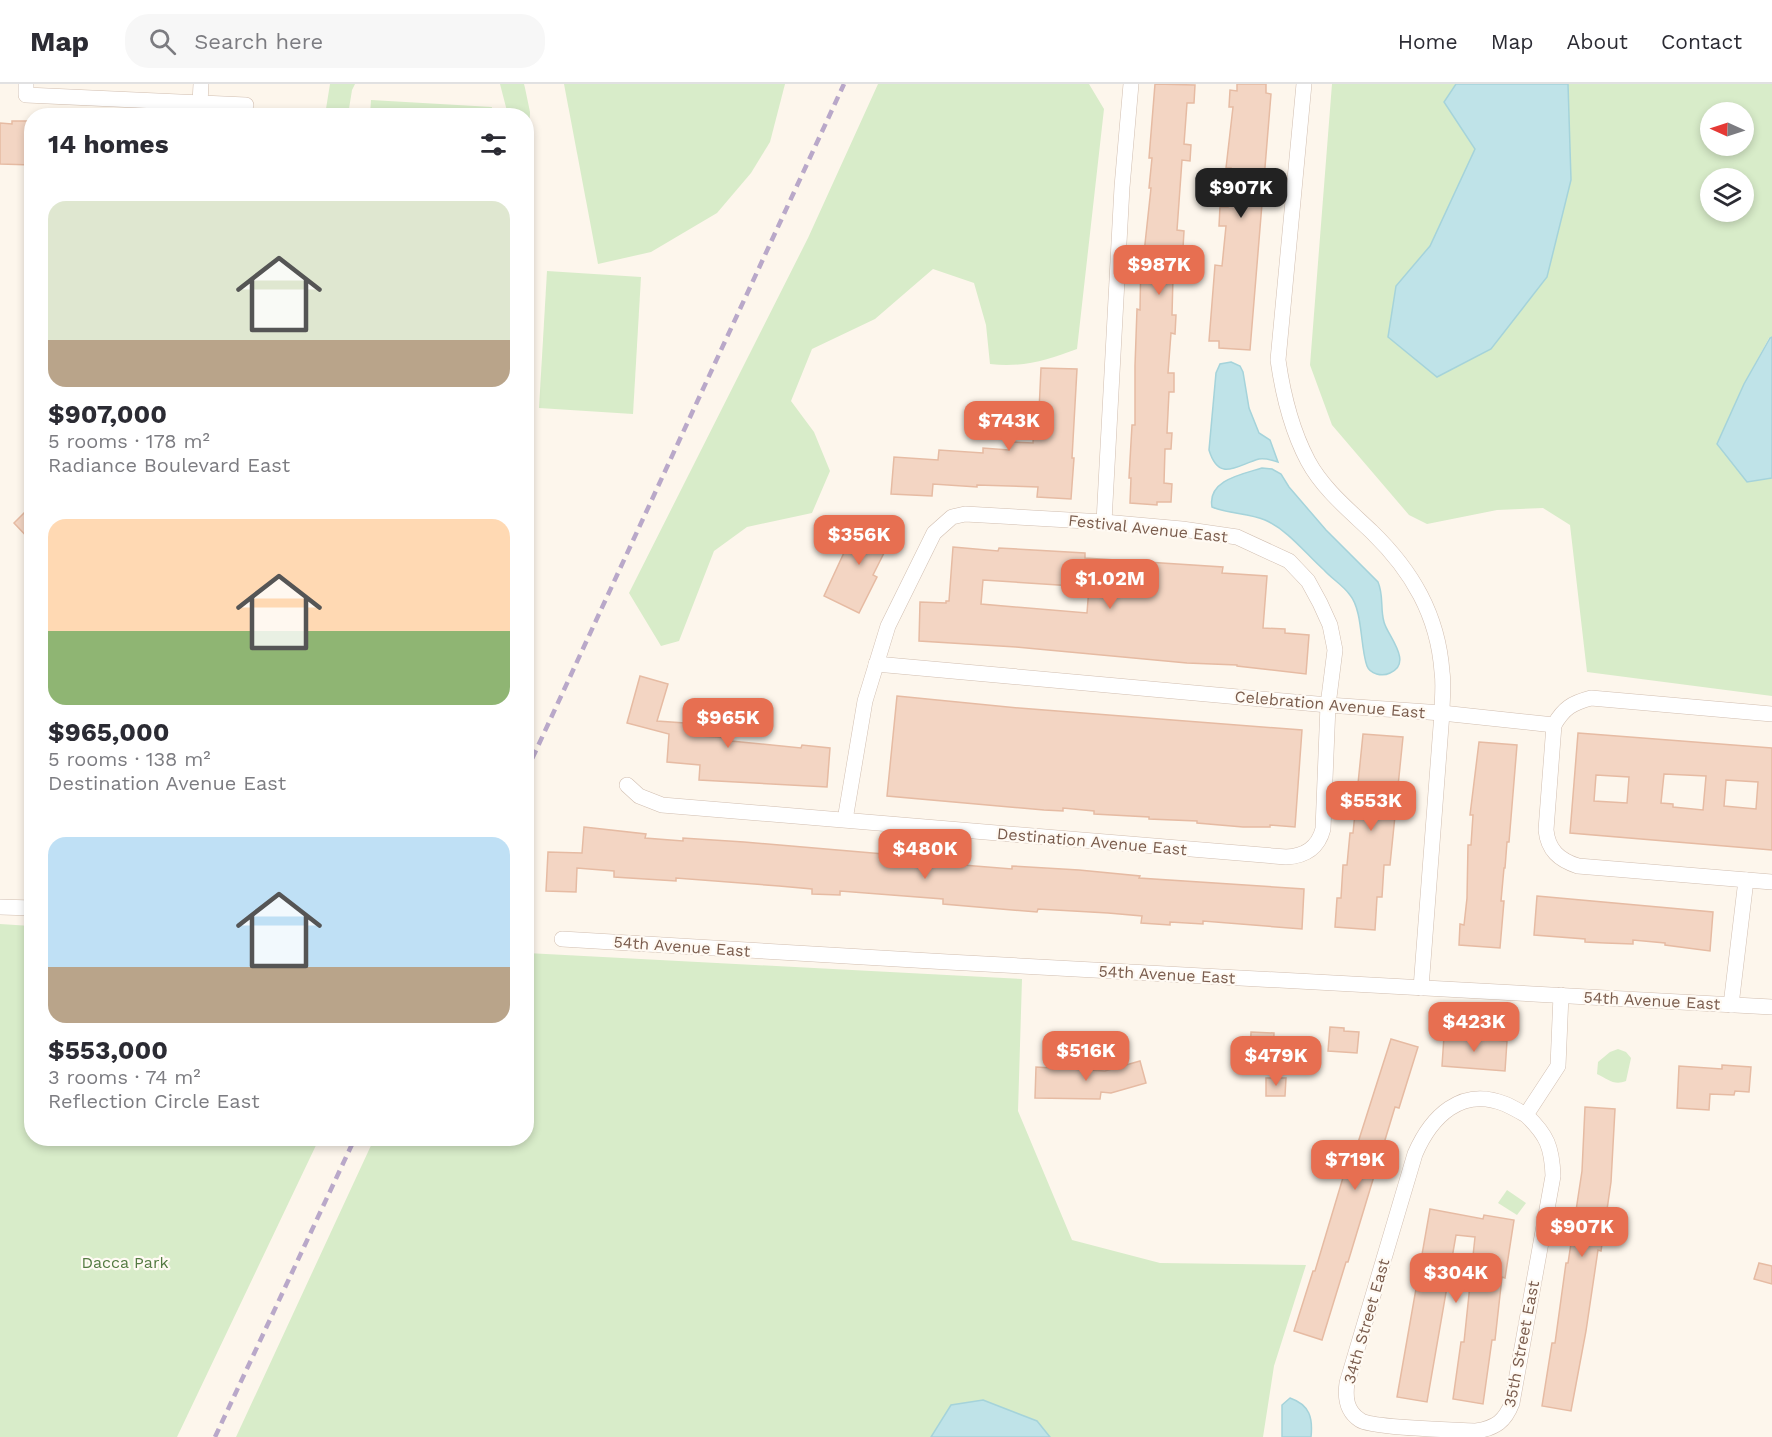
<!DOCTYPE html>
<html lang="en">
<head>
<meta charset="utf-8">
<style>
	:root { --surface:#fff; --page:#f7f7f7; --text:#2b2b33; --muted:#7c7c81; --line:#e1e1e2; --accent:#e76f51 }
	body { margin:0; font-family:"Work Sans",sans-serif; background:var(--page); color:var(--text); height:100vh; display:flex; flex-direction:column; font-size:22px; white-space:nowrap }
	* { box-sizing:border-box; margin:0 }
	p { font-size:20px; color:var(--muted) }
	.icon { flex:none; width:33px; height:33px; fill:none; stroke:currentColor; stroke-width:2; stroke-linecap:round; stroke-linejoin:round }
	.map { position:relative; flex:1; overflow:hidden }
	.drawer { position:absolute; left:24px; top:24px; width:510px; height:1038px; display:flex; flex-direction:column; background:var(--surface); border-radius:24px; box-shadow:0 3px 9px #0003 }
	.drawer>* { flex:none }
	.needle { width:39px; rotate:273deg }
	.fabs { position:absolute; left:1700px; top:18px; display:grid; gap:12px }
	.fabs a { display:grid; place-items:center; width:54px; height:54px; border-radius:50%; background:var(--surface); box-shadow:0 3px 9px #0003; font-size:30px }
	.price { position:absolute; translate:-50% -51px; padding:0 14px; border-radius:12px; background:var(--accent); color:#fff; font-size:20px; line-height:39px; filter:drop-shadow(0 2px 3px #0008) }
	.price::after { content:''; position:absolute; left:50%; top:36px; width:18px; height:14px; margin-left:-9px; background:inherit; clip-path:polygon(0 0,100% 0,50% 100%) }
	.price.selected { background:#222; color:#fff }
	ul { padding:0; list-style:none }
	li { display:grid; align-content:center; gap:12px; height:318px; padding:0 24px }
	li span { display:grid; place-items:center; height:186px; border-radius:18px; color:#555 }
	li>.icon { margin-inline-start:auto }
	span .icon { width:108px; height:108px; fill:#fffc; stroke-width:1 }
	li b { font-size:26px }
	h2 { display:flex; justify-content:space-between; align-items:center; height:72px; padding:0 24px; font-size:26px }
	header { display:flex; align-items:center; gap:36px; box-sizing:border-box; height:84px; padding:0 30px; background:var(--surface); border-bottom:2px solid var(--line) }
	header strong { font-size:28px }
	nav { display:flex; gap:33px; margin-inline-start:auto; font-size:21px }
	.search { width:420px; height:54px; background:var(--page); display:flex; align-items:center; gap:15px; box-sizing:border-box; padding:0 21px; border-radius:24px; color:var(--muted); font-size:22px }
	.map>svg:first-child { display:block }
	.green { fill:#d8ecc9; fill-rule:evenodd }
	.water { fill:#bfe3e8; stroke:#a5d3da; stroke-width:1.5 }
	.building { fill:#f3d5c3; stroke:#e6bba3; stroke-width:1.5; fill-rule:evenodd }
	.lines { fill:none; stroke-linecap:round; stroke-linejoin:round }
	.minor-casing { stroke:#d1beb0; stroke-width:16 }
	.minor { stroke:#fff; stroke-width:15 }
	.rail { stroke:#b9a8c9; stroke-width:4.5; stroke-dasharray:9 6; stroke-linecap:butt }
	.labels { text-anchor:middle; stroke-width:4.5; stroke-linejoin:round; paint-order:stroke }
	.street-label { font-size:16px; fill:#7a5c4d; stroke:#fffaf3 }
	.park-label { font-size:16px; fill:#537a41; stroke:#fffaf3 }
</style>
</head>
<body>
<header>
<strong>Map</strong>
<div class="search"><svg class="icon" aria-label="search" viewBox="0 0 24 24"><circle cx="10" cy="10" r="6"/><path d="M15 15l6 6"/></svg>Search here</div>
<nav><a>Home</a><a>Map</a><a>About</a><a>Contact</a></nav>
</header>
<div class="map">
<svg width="1772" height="1353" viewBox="0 0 1772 1353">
	<rect width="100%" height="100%" fill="#fdf6ec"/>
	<g class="green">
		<polygon points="330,0 355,0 352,6 348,31 325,31"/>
		<polygon points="500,0 524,0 525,4 530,28 527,89 526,32 508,31"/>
		<polygon points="564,0 785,0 770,58 751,89 717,129 651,168 598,180"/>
		<path d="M878,0H1089L1104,25L1077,265C1048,276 1022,284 990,280L986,241L974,199L933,185L875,235L812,265L791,317L814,348L830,387L812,429L747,443L714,467L679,557L661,562L629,509L808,154Z"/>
		<path d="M1332,0H1456L1444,18L1475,65L1430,162L1396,202L1571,96L1568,0H1772V253L1769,254L1744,300L1717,360L1747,397L1772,394V612L1587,588L1570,441L1543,424L1497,426L1427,440L1409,431L1332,341L1310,281ZM1710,28H1743V62H1710ZM1710,94H1743V128H1710Z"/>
		<polygon points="371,16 492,23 491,31 370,31"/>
		<polygon points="547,187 641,193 633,330 539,324"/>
		<polygon points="0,840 31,842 32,1054 319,1055 177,1353 0,1353"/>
		<polygon points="527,869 1022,895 1018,1027 1072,1156 1160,1179 1306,1181 1274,1282 1263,1353 236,1353 374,1055 526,1054"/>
		<path d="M1618,965L1626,968L1631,974L1626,997C1614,1002 1608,995 1597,990L1598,978L1610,968Z"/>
		<polygon points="1507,1106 1526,1119 1517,1131 1498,1119"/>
	</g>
	<g class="water">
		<polygon points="1456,0 1568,0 1571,96 1547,193 1491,265 1437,293 1388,253 1396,202 1430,162 1475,65 1444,18"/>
		<polygon points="1772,253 1772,394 1747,398 1717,360 1744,300 1770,254"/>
		<path d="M1231,278L1240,282L1243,288L1249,324L1259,349L1270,356L1278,378C1272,376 1266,374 1259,375C1237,381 1219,399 1209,366L1216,289L1220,280Z"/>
		<path d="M1262,384L1272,385L1281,390L1289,403L1326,446L1378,498C1384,512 1380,524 1384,538C1387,551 1414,579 1390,589C1382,593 1370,590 1367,582C1360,563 1363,527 1350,511C1343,501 1332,495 1324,486C1306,470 1288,446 1265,436C1248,429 1229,430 1212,423C1207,396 1243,390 1262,384Z"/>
		<path d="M1290,1314C1310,1321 1313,1334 1311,1353H1282V1321Z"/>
		<polygon points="983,1316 1037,1337 1050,1353 931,1353 951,1321"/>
	</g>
	<g class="building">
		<polygon points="1155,0 1195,1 1194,19 1187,19 1184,60 1191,61 1190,77 1182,76 1177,146 1184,147 1183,164 1181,164 1179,193 1173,193 1172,231 1176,231 1175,250 1171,249 1168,289 1174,289 1174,308 1169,308 1167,349 1172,349 1171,365 1165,365 1164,399 1172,400 1171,418 1157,418 1157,421 1130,419 1131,394 1129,394 1132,341 1135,341 1135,282 1137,225 1140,226 1141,169 1144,169 1151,104 1149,104 1152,74 1149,74"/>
		<polygon points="1237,0 1266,0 1266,9 1271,10 1250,266 1219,264 1219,257 1209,257 1215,181 1222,182 1226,142 1219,142 1220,123 1228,123 1231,84 1226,84 1233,23 1229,23 1230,6 1237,7"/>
		<polygon points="12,37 32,37 32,81 0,80 0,39 12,40"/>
		<polygon points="1041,284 1077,285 1072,374 1074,374 1071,415 1037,413 1038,403 977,401 977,403 933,400 932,412 891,410 894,373 938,376 939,366 983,369 983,364 1009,366 1010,358 1033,359 1035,327 1039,327"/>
		<polygon points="32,421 32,458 14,439"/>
		<polygon points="860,434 893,451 873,491 877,493 859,529 824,512"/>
		<path d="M953,463L998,467L999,464L1085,469V474L1223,483L1222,489L1267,492L1263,544L1285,545V549L1309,551L1306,590L1237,582V581L1187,579L1016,563L919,557L920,518L946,519V517H949ZM983,496L1089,503L1087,529L981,520Z"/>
		<polygon points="640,592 668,600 657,637 699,640 699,652 731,654 731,657 801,664 802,661 830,664 827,703 699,696 700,681 667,678 669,650 627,639"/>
		<polygon points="897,612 1019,624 1302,646 1295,743 1270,741 1270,743 1243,743 1197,739 1197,737 1149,735 1149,733 1094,730 1094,727 1063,724 1063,727 1044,726 887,712"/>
		<path d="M1578,649L1772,664V766L1570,749ZM1664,690L1706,692L1703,726L1673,723V720L1661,719ZM1596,691L1629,693L1627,719L1594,717ZM1726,696L1758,698L1756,725L1724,722Z"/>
		<polygon points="1363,650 1403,653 1390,781 1384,781 1382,813 1377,813 1375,846 1335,843 1337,814 1341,814 1343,781 1347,781 1350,749 1353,749"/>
		<polygon points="1479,658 1517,661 1509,758 1507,758 1505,784 1504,784 1501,817 1504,817 1500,864 1459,861 1460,840 1464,841 1467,814 1468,761 1471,761 1473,731 1470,731"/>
		<polygon points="584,743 646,750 645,754 683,757 683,754 744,758 942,775 942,779 975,782 1012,785 1012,782 1079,786 1140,792 1139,794 1304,805 1302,845 1203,837 1203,840 1170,838 1170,841 1141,839 1142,832 1108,829 1038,825 1037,828 943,820 943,815 840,807 840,811 812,810 812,805 779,802 676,794 676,797 614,793 614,787 577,784 576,808 546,807 548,768 582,769"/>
		<polygon points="1537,812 1713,828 1710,867 1665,861 1665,859 1633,856 1633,860 1605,859 1585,858 1585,855 1534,851"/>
		<polygon points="1330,943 1344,944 1344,947 1359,948 1357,969 1328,967"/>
		<polygon points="1251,948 1274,949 1273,978 1250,977"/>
		<polygon points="1444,952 1507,957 1505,987 1442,982"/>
		<polygon points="1391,955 1418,963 1399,1024 1395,1023 1348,1178 1346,1178 1322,1256 1294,1247 1313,1187 1315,1187 1351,1067 1355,1068"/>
		<polygon points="1140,977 1146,999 1111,1009 1101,1008 1100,1015 1035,1014 1036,983 1105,987"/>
		<polygon points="1722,981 1751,983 1749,1008 1735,1007 1734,1011 1710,1010 1709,1026 1677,1024 1679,982 1722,985"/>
		<polygon points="1266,994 1286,994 1285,1012 1266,1012"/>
		<polygon points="1585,1023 1615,1025 1611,1098 1601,1167 1598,1166 1586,1247 1571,1327 1542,1322 1552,1259 1555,1259 1566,1179 1568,1179 1582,1087"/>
		<polygon points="1430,1125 1483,1135 1484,1131 1514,1136 1505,1194 1502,1193 1495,1256 1492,1256 1483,1320 1453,1315 1461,1258 1464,1258 1475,1153 1456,1151 1427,1318 1397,1313"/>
		<polygon points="1759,1179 1772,1182 1772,1200 1754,1195"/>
	</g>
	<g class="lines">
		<g class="minor-casing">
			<g id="minor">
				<polyline points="26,0 26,11 246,21"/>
				<path d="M1304,0L1278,276C1283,311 1291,345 1308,377C1323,405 1349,426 1372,448C1412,487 1438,531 1442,588C1444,601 1442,615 1442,629L1421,904"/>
				<polyline points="200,19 201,0"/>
				<polyline points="1104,438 1122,103 1131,0"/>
				<path d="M876,580L1328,621L1442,629L1554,641C1564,624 1572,619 1591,614L1772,630"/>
				<path d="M1554,641L1546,746C1548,766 1559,776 1578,782L1772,798"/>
				<path d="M627,701L639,712L662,721L1286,773C1305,772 1318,764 1323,745L1328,621L1335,566L1330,541L1320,519L1308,497L1289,477L1237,453L1182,445L1104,438L965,430L952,433L934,449L888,542L865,617L845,736"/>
				<polyline points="0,823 32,824"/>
				<polyline points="562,855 948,878 1772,923"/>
				<polyline points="1731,921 1746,796"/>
				<path d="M1526,1031C1519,1027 1512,1023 1505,1020C1461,1002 1431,1033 1415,1070L1347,1299C1345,1313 1346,1327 1360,1336C1371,1344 1457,1346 1476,1347C1496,1344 1505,1337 1512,1319L1553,1092C1552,1063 1547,1051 1526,1031L1558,982L1561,911"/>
			</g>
		</g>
		<use href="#minor" class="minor"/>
		<g class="rail">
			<polyline points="526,688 844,0"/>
			<polyline points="215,1353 355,1054"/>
		</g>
	</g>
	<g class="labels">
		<g class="street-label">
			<text transform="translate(1148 444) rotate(6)" y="6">Festival Avenue East</text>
			<text transform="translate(1330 620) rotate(5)" y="6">Celebration Avenue East</text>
			<text transform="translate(1092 757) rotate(5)" y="6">Destination Avenue East</text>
			<text transform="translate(682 862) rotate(4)" y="6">54th Avenue East</text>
			<text transform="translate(1167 890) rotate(3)" y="6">54th Avenue East</text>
			<text transform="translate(1652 916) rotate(3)" y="6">54th Avenue East</text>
			<text transform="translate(1366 1237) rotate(-74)" y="6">34th Street East</text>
			<text transform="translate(1521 1260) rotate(-79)" y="6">35th Street East</text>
		</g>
		<g class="park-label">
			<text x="125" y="1184">Dacca Park</text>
		</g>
	</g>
</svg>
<div class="fabs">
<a><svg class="needle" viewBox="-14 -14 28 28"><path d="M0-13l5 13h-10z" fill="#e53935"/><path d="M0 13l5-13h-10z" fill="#7c7c81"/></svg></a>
<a><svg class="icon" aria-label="layers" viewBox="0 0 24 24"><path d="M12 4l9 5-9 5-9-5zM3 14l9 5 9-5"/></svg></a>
</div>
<b class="price selected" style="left:1241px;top:135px">$907K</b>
<b class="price" style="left:1159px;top:212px">$987K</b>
<b class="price" style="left:1009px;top:368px">$743K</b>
<b class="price" style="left:859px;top:482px">$356K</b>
<b class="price" style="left:1110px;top:526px">$1.02M</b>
<b class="price" style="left:728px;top:665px">$965K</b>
<b class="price" style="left:1371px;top:748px">$553K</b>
<b class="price" style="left:925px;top:796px">$480K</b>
<b class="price" style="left:1474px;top:969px">$423K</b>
<b class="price" style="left:1086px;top:998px">$516K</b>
<b class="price" style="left:1276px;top:1003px">$479K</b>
<b class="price" style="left:1355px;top:1107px">$719K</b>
<b class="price" style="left:1582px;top:1174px">$907K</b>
<b class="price" style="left:1456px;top:1220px">$304K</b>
<section class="drawer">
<h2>14 homes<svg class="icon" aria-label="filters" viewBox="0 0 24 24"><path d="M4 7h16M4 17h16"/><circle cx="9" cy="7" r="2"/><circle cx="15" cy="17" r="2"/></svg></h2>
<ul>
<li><span style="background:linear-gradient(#dfe7d0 75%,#b9a48a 0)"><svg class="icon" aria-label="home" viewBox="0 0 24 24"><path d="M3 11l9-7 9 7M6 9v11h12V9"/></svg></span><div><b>$907,000</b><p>5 rooms · 178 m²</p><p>Radiance Boulevard East</p></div></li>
<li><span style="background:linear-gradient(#ffd9b3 60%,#8fb573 0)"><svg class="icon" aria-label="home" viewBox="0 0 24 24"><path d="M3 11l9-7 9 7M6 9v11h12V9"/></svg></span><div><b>$965,000</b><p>5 rooms · 138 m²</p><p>Destination Avenue East</p></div></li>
<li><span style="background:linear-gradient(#bfe0f5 70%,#b9a48a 0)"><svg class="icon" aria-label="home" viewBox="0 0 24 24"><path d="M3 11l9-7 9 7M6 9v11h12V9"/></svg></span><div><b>$553,000</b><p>3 rooms · 74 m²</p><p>Reflection Circle East</p></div></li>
</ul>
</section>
</div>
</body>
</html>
